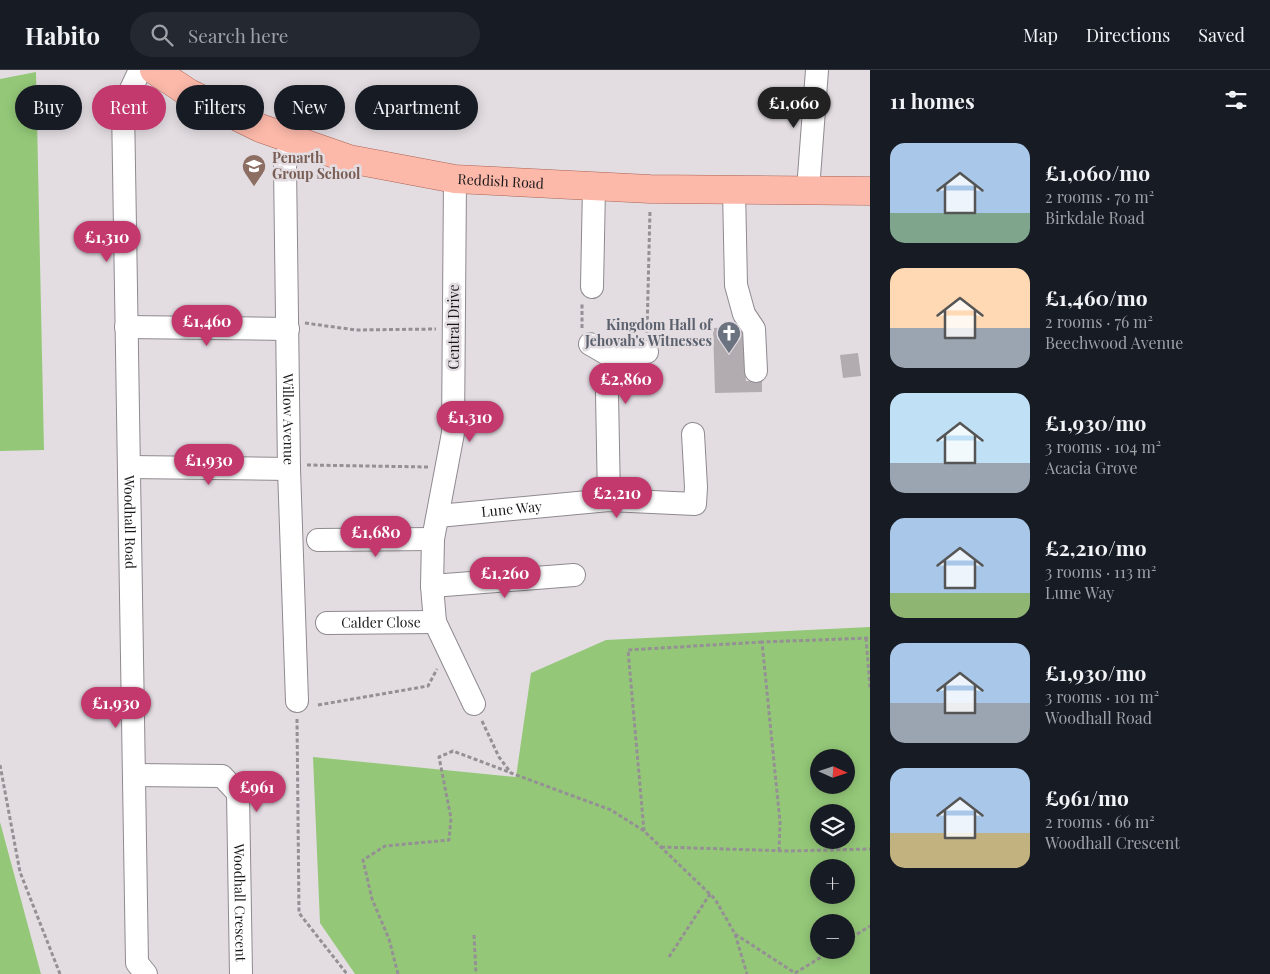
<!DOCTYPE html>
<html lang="en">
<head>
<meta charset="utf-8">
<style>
	:root { --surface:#171b24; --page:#242831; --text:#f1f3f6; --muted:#9ea1a6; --line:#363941; --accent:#c3386d }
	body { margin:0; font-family:"Playfair Display",serif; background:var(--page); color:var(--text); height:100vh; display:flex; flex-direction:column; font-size:19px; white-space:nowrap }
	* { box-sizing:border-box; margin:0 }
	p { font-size:16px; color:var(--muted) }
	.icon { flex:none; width:28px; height:28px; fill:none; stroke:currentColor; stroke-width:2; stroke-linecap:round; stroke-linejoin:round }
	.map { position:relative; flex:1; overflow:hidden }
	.sheet { display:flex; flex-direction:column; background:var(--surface); width:400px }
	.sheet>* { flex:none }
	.banner { position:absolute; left:15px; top:15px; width:475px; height:45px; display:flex; gap:10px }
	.needle { width:32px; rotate:93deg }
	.fabs { position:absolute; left:810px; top:679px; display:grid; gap:10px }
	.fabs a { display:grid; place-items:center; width:45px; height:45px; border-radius:50%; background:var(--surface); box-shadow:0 2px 12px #0003; font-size:25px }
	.price { position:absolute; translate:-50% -42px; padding:0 11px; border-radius:18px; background:var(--accent); color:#fff; font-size:16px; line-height:32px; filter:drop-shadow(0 1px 2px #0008) }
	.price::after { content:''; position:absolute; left:50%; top:30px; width:15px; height:11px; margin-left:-8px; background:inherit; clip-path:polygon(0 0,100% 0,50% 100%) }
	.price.current { background:#222; color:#fff }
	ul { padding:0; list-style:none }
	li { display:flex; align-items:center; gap:15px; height:125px; padding:0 20px }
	li span { display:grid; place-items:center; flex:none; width:140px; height:100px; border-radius:15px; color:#555 }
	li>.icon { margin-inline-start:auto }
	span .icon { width:60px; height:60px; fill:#fffc; stroke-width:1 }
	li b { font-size:21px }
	h2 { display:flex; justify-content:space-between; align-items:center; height:60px; padding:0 20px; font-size:21px }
	.pill { padding:0 18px; border-radius:22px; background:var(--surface); box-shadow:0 2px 12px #0003; font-size:18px; line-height:45px }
	.pill.current { background:var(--accent); color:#fff }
	header { display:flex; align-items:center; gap:30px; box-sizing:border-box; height:70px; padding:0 25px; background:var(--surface); border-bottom:1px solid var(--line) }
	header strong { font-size:24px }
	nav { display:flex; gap:28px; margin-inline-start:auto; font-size:18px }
	.search { width:350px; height:45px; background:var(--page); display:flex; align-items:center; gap:12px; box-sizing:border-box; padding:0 18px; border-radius:28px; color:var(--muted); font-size:19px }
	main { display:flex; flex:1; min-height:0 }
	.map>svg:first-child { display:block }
	.green { fill:#94c878; fill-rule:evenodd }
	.building { fill:#b2acb1 }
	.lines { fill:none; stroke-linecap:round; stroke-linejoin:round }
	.minor-casing { stroke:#8f8a8f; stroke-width:24 }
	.major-casing { stroke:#ab6253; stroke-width:29 }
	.path { stroke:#949094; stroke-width:3; stroke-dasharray:4 2.5; stroke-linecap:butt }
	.minor { stroke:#fff; stroke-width:22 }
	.major { stroke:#fcb9aa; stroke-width:28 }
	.labels { text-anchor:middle; stroke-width:5; stroke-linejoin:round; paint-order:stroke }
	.education-label { font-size:14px; font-weight:bold; fill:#785e54; stroke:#e3dde2; text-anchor:start }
	.street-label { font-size:14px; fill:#191719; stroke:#e3dde2 }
	.worship-label { font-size:14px; font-weight:bold; fill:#5b616d; stroke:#e3dde2; text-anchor:end }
</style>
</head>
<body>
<header>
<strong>Habito</strong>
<div class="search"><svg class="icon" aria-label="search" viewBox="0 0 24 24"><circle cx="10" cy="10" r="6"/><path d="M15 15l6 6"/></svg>Search here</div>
<nav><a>Map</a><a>Directions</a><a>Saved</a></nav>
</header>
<main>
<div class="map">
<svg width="870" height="904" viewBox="0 0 870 904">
	<rect width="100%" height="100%" fill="#e3dde2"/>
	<g class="green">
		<polygon points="36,2 44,380 0,381 0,9"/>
		<path d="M870,557V904H355L320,853L313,687L516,707L531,603L606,570ZM819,688H846V715H819ZM846,742V770H819V742ZM819,798H846V825H819ZM819,852H846V880H819Z"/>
		<polygon points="0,752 41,904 0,904"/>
	</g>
	<g class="building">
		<polygon points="744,257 746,311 762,311 762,322 715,323 713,258"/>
		<polygon points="858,283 861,306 843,308 840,285"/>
	</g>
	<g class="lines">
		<g class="minor-casing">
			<g id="minor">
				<path id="s1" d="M140,0L123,36L137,893L146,904"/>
				<path id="s2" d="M291,69L285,96L289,399L297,631"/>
				<polyline points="455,109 453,363 433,469 432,516 435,552 474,634"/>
				<polyline points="734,120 736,215 744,244 754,259 756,301"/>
				<polyline points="808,120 817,0"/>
				<polyline points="592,217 594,117"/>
				<polyline points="126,257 288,259"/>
				<polyline points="590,274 614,288 607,324 609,430"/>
				<polyline points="614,288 647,282"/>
				<polyline points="129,397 289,399"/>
				<path id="s3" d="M438,446L609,430L695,434L696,417L693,364"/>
				<polyline points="318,470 433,469"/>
				<polyline points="432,516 574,505"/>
				<path id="s4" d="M327,553L435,552"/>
				<path id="s5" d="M135,705L222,706L238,723L241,904"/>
			</g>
		</g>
		<g class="major-casing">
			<g id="major">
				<path id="s6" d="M154,0L189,23L260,58L349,89L455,109L650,119L870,121"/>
			</g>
		</g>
		<g class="path">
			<polyline points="305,253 356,260 436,259"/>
			<polyline points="582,258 582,232"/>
			<polyline points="647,263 650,140"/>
			<polyline points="307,395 428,397"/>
			<polyline points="866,568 870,618"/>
			<polyline points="318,635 428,616 437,599"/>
			<polyline points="297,649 299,843 347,904"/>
			<polyline points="482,651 499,687 511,703 611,740 644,761 715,829 735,864 747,904"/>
			<polyline points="0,695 20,802 60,904"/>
			<polyline points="644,761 628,580 762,572"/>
			<polyline points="661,777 789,781 870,779"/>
			<polyline points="779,781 780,752 762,572 870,568"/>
			<polyline points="735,864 795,903 833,880"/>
			<polyline points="474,865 476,904"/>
			<polyline points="846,871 870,856"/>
			<polyline points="669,887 710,824"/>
			<polyline points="398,904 389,869 372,829 363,790 385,776 449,770 451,748 439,687 453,681 509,702"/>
		</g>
		<use href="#minor" class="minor"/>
		<use href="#major" class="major"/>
	</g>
	<defs>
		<g id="school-pin" transform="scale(1.25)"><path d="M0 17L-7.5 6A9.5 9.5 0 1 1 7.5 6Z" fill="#8d6e63" stroke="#e3dde2"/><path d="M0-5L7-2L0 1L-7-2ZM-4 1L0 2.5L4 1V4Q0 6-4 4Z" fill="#fff"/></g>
		<g id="church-pin" transform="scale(1.25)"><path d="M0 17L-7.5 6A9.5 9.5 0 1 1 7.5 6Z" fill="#6b7280" stroke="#e3dde2"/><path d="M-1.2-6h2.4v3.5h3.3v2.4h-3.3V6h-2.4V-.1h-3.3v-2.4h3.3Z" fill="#fff"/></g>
	</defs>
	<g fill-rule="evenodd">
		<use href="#school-pin" x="254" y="96"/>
		<use href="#church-pin" x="729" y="263"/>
	</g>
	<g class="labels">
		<g class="education-label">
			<text x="272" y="93">Penarth<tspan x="272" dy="16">Group School</tspan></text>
		</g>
		<g class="street-label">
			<text dy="5" stroke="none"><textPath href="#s6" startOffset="369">Reddish Road</textPath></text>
			<text transform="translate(454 257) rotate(-90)" y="5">Central Drive</text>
			<text dy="5" stroke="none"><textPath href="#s2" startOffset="281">Willow Avenue</textPath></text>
			<text dy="5" stroke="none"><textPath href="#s3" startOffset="74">Lune Way</textPath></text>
			<text dy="5" stroke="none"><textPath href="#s1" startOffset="456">Woodhall Road</textPath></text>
			<text dy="5" stroke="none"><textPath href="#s4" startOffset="54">Calder Close</textPath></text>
			<text dy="5" stroke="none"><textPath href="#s5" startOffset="220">Woodhall Crescent</textPath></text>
		</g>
		<g class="worship-label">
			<text x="712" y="260">Kingdom Hall of<tspan x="712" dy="16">Jehovah's Witnesses</tspan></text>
		</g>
	</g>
</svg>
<div class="fabs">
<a><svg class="needle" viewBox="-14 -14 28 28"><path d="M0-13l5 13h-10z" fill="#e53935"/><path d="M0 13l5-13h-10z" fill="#9ea1a6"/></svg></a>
<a><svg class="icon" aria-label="layers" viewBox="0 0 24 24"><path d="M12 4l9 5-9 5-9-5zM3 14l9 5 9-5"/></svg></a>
<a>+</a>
<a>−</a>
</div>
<b class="price current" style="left:794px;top:59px">£1,060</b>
<b class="price" style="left:107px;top:193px">£1,310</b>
<b class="price" style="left:207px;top:277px">£1,460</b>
<b class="price" style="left:626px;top:335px">£2,860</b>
<b class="price" style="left:470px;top:373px">£1,310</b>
<b class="price" style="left:209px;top:416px">£1,930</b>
<b class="price" style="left:617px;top:449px">£2,210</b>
<b class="price" style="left:376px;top:488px">£1,680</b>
<b class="price" style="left:505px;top:529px">£1,260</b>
<b class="price" style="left:116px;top:659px">£1,930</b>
<b class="price" style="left:257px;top:743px">£961</b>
<div class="banner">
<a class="pill">Buy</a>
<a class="pill current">Rent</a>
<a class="pill">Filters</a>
<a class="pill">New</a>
<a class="pill">Apartment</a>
</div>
</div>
<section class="sheet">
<h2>11 homes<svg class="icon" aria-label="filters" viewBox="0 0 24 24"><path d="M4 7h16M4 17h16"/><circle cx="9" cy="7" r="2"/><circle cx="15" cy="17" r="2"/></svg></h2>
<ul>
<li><span style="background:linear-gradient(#a9c7e8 70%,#7fa58c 0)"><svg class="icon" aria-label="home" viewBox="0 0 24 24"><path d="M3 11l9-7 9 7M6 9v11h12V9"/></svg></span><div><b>£1,060/mo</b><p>2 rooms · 70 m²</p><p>Birkdale Road</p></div></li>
<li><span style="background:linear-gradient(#ffd9b3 60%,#9aa5b1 0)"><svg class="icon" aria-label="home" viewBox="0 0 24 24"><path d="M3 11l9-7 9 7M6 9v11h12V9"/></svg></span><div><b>£1,460/mo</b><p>2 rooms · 76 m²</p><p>Beechwood Avenue</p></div></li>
<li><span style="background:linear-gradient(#bfe0f5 70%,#9aa5b1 0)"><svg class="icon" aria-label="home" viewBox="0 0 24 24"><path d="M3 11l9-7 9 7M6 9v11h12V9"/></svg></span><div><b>£1,930/mo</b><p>3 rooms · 104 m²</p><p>Acacia Grove</p></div></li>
<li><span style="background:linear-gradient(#a9c7e8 75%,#8fb573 0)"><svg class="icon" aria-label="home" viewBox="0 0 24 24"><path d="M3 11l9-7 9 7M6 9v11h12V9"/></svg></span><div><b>£2,210/mo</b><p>3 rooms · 113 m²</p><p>Lune Way</p></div></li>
<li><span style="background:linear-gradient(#a9c7e8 60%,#9aa5b1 0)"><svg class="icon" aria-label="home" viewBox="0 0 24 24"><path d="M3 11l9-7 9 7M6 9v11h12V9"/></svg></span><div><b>£1,930/mo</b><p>3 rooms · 101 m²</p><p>Woodhall Road</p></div></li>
<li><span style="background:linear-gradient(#a9c7e8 65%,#c2b280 0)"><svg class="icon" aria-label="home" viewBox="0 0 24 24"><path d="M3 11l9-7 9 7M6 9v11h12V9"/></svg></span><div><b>£961/mo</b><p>2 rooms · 66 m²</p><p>Woodhall Crescent</p></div></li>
</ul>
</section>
</main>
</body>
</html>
